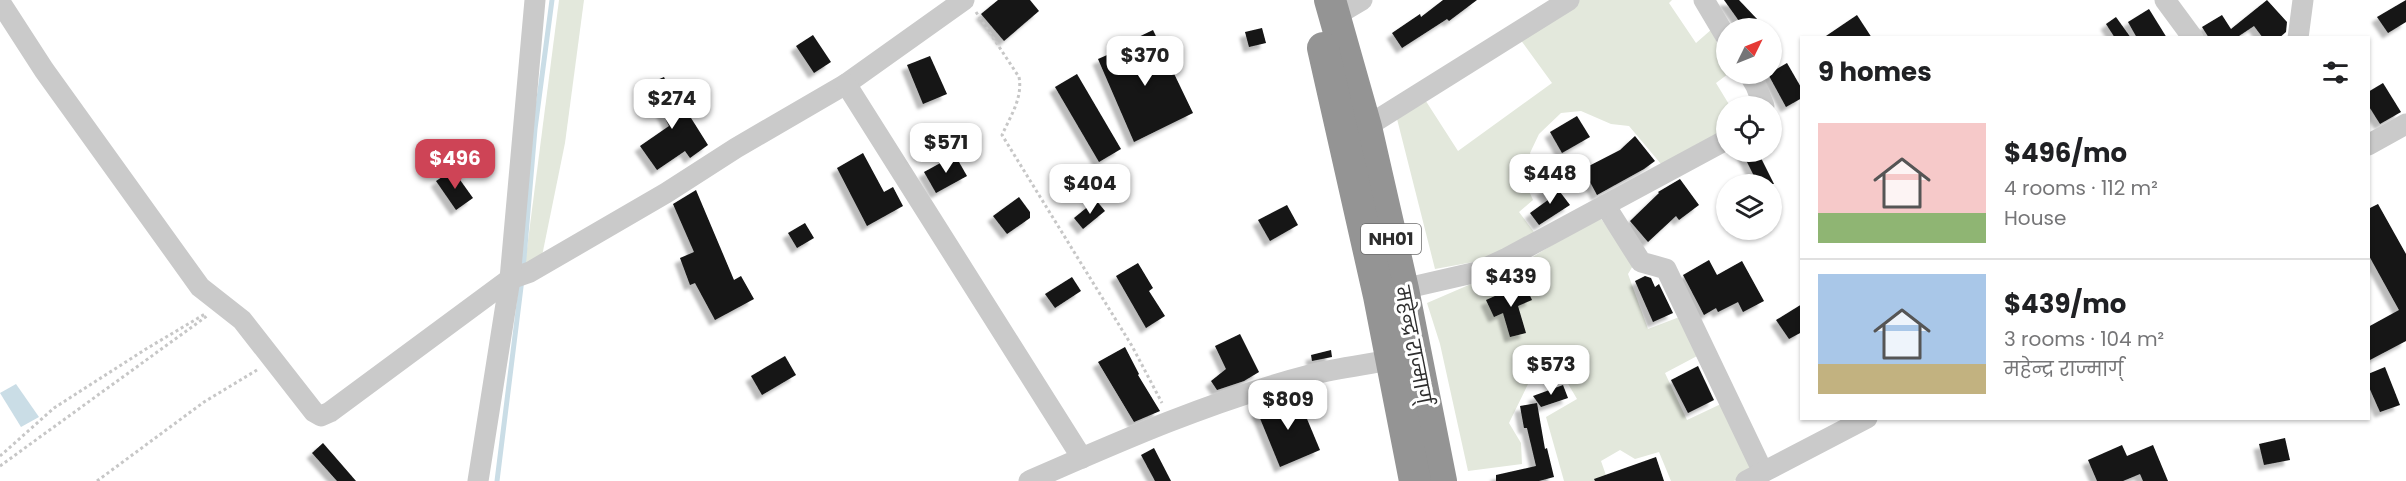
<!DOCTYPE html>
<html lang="en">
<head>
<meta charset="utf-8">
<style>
	:root { --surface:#fff; --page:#f2f2f2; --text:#202124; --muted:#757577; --line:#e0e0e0; --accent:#ce4456 }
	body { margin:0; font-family:Poppins,"Noto Sans Devanagari",sans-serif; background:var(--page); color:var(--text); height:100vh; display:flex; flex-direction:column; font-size:22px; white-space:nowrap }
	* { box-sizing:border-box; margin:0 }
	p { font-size:20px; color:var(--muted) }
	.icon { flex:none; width:33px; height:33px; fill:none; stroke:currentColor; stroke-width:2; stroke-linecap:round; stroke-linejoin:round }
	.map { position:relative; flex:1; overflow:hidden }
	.sheet { position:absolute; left:1800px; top:36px; width:570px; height:384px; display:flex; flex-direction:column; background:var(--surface); border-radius:0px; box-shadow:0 2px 4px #0004 }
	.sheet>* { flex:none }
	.needle { width:39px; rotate:47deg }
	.tools { position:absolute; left:1716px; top:18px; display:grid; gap:12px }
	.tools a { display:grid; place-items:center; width:66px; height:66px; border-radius:50%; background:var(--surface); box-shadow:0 2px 4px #0004; font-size:30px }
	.price { position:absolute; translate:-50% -51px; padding:0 14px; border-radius:12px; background:#fff; color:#222; font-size:20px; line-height:39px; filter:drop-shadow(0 2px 3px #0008) }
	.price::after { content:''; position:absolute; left:50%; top:36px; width:18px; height:14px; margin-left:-9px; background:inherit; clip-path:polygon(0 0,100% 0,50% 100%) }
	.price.selected { background:var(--accent); color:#fff }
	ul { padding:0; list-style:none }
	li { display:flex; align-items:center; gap:18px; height:150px; padding:0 18px }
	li+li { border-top:2px solid var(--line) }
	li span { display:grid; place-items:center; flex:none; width:168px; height:120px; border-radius:0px; color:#555 }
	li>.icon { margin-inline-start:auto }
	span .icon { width:72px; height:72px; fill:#fffc; stroke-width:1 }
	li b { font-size:26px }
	h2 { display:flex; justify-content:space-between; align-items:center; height:72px; padding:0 18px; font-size:26px }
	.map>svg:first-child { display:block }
	.green { fill:#e3e8dc }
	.water { fill:#cadde6 }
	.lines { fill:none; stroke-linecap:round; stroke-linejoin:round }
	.stream { stroke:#cadde6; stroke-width:5 }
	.building { fill:#141414; filter:url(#shadow) }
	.path { stroke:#c7c7c7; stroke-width:3; stroke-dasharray:3 3; stroke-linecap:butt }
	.minor { stroke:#cacaca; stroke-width:21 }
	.highway { stroke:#949494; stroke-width:32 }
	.labels { text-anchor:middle; stroke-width:6; stroke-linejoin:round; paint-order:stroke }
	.shield { fill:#fff; stroke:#6c6c6c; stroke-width:1.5 }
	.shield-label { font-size:18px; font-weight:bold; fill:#2d2d2d }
	.street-label { font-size:20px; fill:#2d2d2d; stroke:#fff }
</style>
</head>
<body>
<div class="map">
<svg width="2406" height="481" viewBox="0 0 2406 481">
	<defs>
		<filter id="shadow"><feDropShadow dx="-5.5" dy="5.5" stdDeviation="1.5" flood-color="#0004"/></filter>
	</defs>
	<rect width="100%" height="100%" fill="#fff"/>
	<g class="green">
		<polygon points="559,0 584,0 565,143 542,256 525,264"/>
		<polygon points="1570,0 1672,0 1669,3 1696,43 1712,29 1728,74 1716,83 1730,106 1726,106 1726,130 1661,164 1629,126 1611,124 1581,111 1561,113 1539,134 1530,153 1539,177 1524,180 1533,200 1519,212 1537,236 1501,257 1435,269 1395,111 1422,95 1458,151 1552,83 1515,32"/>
		<polygon points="1599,216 1634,264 1628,274 1648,329 1682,316 1699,355 1665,373 1687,420 1723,403 1755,471 1734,481 1671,481 1659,452 1635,459 1620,450 1601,461 1608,481 1564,481 1546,417 1577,399 1564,377 1529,382 1509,423 1521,443 1522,464 1468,471 1440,344 1427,303 1531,258"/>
	</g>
	<polygon class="water" points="16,384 39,417 21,427 0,393"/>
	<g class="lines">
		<g class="stream">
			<polyline points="523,270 535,129 552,0"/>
			<polyline points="497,481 522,279"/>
		</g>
	</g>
	<g class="building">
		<polygon points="998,0 1030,0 1039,11 1004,41 981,14"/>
		<polygon points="1443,0 1477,0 1449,21 1447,19 1402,48 1392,33 1420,14 1421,17"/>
		<polygon points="1724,0 1739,0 1757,19 1744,28"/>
		<polygon points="2267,0 2287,22 2286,32 2279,38 2263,38 2254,26 2236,38 2209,38 2202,27 2222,15 2231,29"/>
		<polygon points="2406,0 2406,22 2388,33 2377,17"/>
		<polygon points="2149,9 2167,38 2137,38 2128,22"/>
		<polygon points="1857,15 1872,38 1823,38"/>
		<polygon points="2116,17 2131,38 2115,38 2106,24"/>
		<polygon points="1262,28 1266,43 1249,47 1245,32"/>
		<polygon points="1153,30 1193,113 1134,142 1098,59 1130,45 1128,42"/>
		<polygon points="813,35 831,62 814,73 796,46"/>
		<polygon points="930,56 947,94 923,104 907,65"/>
		<polygon points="1787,63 1802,89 1802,98 1786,107 1768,74"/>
		<polygon points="1077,74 1121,149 1099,162 1055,87"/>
		<polygon points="664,77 676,105 681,102 708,145 690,158 685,151 657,170 640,146 669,126 648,84"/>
		<polygon points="2383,83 2401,112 2380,124 2368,105 2368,92"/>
		<polygon points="1577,116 1590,137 1562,153 1550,132"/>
		<polygon points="1635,136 1655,161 1644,169 1597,195 1583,169 1620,150"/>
		<polygon points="1742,152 1758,152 1774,184 1758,184"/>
		<polygon points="863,153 884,192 893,187 903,206 867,226 837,168"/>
		<polygon points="955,155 967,176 936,193 924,172"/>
		<polygon points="453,170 473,198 456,210 436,181"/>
		<polygon points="1680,179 1699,205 1679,220 1676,216 1648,242 1630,221 1659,193 1658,192"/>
		<polygon points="1554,184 1570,205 1539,225 1530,213 1548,200 1541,190"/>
		<polygon points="696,190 734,280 741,276 754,299 715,320 695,283 690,285 680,258 694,252 673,204"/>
		<polygon points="1019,197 1030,212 1030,218 1007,234 993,216"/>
		<polygon points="1096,200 1105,211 1083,229 1074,218"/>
		<polygon points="2378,204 2406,254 2406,341 2368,361 2368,327 2399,310 2368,254 2368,209"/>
		<polygon points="1287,205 1298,225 1270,241 1258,220"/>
		<polygon points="805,223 814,238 797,248 788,233"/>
		<polygon points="1709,260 1717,275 1742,261 1764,301 1743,312 1738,302 1718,312 1716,308 1704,315 1683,275"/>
		<polygon points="1138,263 1153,288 1149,291 1165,316 1146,328 1116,276"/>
		<polygon points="1645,276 1651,278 1655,287 1659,284 1673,313 1653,322 1635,281"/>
		<polygon points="1072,277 1081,291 1055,308 1045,294"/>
		<polygon points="1524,283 1532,300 1518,306 1526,333 1510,337 1503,313 1494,317 1486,300"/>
		<polygon points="1802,304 1802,332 1789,339 1776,320"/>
		<polygon points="1240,334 1259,372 1244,381 1217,390 1211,381 1226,369 1215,346"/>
		<polygon points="1125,347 1139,374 1138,375 1160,411 1134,422 1098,362"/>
		<polygon points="1331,350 1332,357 1312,361 1311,355"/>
		<polygon points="785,356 796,375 762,395 751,376"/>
		<polygon points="1698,366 1714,400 1688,413 1671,380"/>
		<polygon points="2385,367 2400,405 2380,412 2368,385 2368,374"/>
		<polygon points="1563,385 1568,398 1541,407 1533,396"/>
		<polygon points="1297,395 1320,450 1280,467 1257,411"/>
		<polygon points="1537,403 1545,449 1547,448 1554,477 1539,481 1496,481 1496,475 1536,466 1527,428 1524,428 1520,406"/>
		<polygon points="2285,438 2290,460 2264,465 2259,444"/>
		<polygon points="323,443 356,481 337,481 312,453"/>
		<polygon points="2122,445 2127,456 2153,445 2168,481 2143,481 2140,474 2123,481 2097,481 2088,460"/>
		<polygon points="1154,448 1171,481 1155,481 1141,455"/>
		<polygon points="1656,457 1664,481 1595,481 1594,479"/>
	</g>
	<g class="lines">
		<g class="path">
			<path d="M976,12L1019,77C1023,98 1010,117 1002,135L1132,346L1162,403"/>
			<polyline points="0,456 54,408 146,349 205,314"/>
			<polyline points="0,466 207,316"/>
			<polyline points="97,481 204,402 257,370"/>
		</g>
		<g class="minor">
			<polyline points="1704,0 1726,37"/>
			<polyline points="2165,0 2193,38"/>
			<polyline points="0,2 44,70 200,287 242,320 314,412 321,416 330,412 510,279 530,272 666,193 736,148 846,84 964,0"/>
			<polyline points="1335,16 1362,0"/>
			<polyline points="2298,38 2303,0"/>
			<polyline points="1749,74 1756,86 1764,106"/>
			<polyline points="846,84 1082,458"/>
			<polyline points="1366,127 1569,0"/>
			<polyline points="2368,145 2406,124"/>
			<polyline points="1605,205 1641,262 1666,269 1763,472"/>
			<polyline points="1403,289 1477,272 1507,258 1726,140"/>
			<polyline points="478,481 510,279 535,0"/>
			<path d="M1029,481C1120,441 1213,400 1310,375C1336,368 1364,365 1390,360"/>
			<polyline points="1746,481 1867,418"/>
		</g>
		<g class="highway">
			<polyline points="1330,0 1366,127 1403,289 1441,481"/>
			<polyline points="1323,48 1379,296 1415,481"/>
		</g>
	</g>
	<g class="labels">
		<rect class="shield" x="1361" y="224" width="60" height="30" rx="4.5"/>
		<g class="shield-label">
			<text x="1391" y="245">NH01</text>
		</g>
		<g class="street-label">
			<text transform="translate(1413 345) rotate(79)" y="7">महेन्द्र राज्मार्ग्</text>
		</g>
	</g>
</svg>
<div class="tools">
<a><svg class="needle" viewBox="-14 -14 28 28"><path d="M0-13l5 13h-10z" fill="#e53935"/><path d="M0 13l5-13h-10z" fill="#757577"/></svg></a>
<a><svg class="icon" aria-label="locate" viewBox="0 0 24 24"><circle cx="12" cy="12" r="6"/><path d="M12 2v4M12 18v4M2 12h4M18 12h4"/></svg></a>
<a><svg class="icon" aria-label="layers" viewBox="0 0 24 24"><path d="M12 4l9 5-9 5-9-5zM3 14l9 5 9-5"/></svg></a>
</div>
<b class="price" style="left:1145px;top:87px">$370</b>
<b class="price" style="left:672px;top:130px">$274</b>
<b class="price" style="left:946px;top:174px">$571</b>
<b class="price selected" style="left:455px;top:190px">$496</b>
<b class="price" style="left:1550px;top:205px">$448</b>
<b class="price" style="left:1090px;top:215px">$404</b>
<b class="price" style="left:1511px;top:308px">$439</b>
<b class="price" style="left:1551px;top:396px">$573</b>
<b class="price" style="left:1288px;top:431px">$809</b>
<section class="sheet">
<h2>9 homes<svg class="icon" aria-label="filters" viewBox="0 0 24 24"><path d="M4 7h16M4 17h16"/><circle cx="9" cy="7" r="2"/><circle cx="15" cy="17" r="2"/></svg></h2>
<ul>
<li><span style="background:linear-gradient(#f6c9c9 75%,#8fb573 0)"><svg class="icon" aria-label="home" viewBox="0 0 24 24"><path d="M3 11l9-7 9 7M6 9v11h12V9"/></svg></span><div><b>$496/mo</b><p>4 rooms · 112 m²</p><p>House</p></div></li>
<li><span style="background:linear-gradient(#a9c7e8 75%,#c2b280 0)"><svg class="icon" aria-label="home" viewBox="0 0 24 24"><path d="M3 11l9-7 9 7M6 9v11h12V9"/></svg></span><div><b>$439/mo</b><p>3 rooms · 104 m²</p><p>महेन्द्र राज्मार्ग्</p></div></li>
</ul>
</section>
</div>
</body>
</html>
